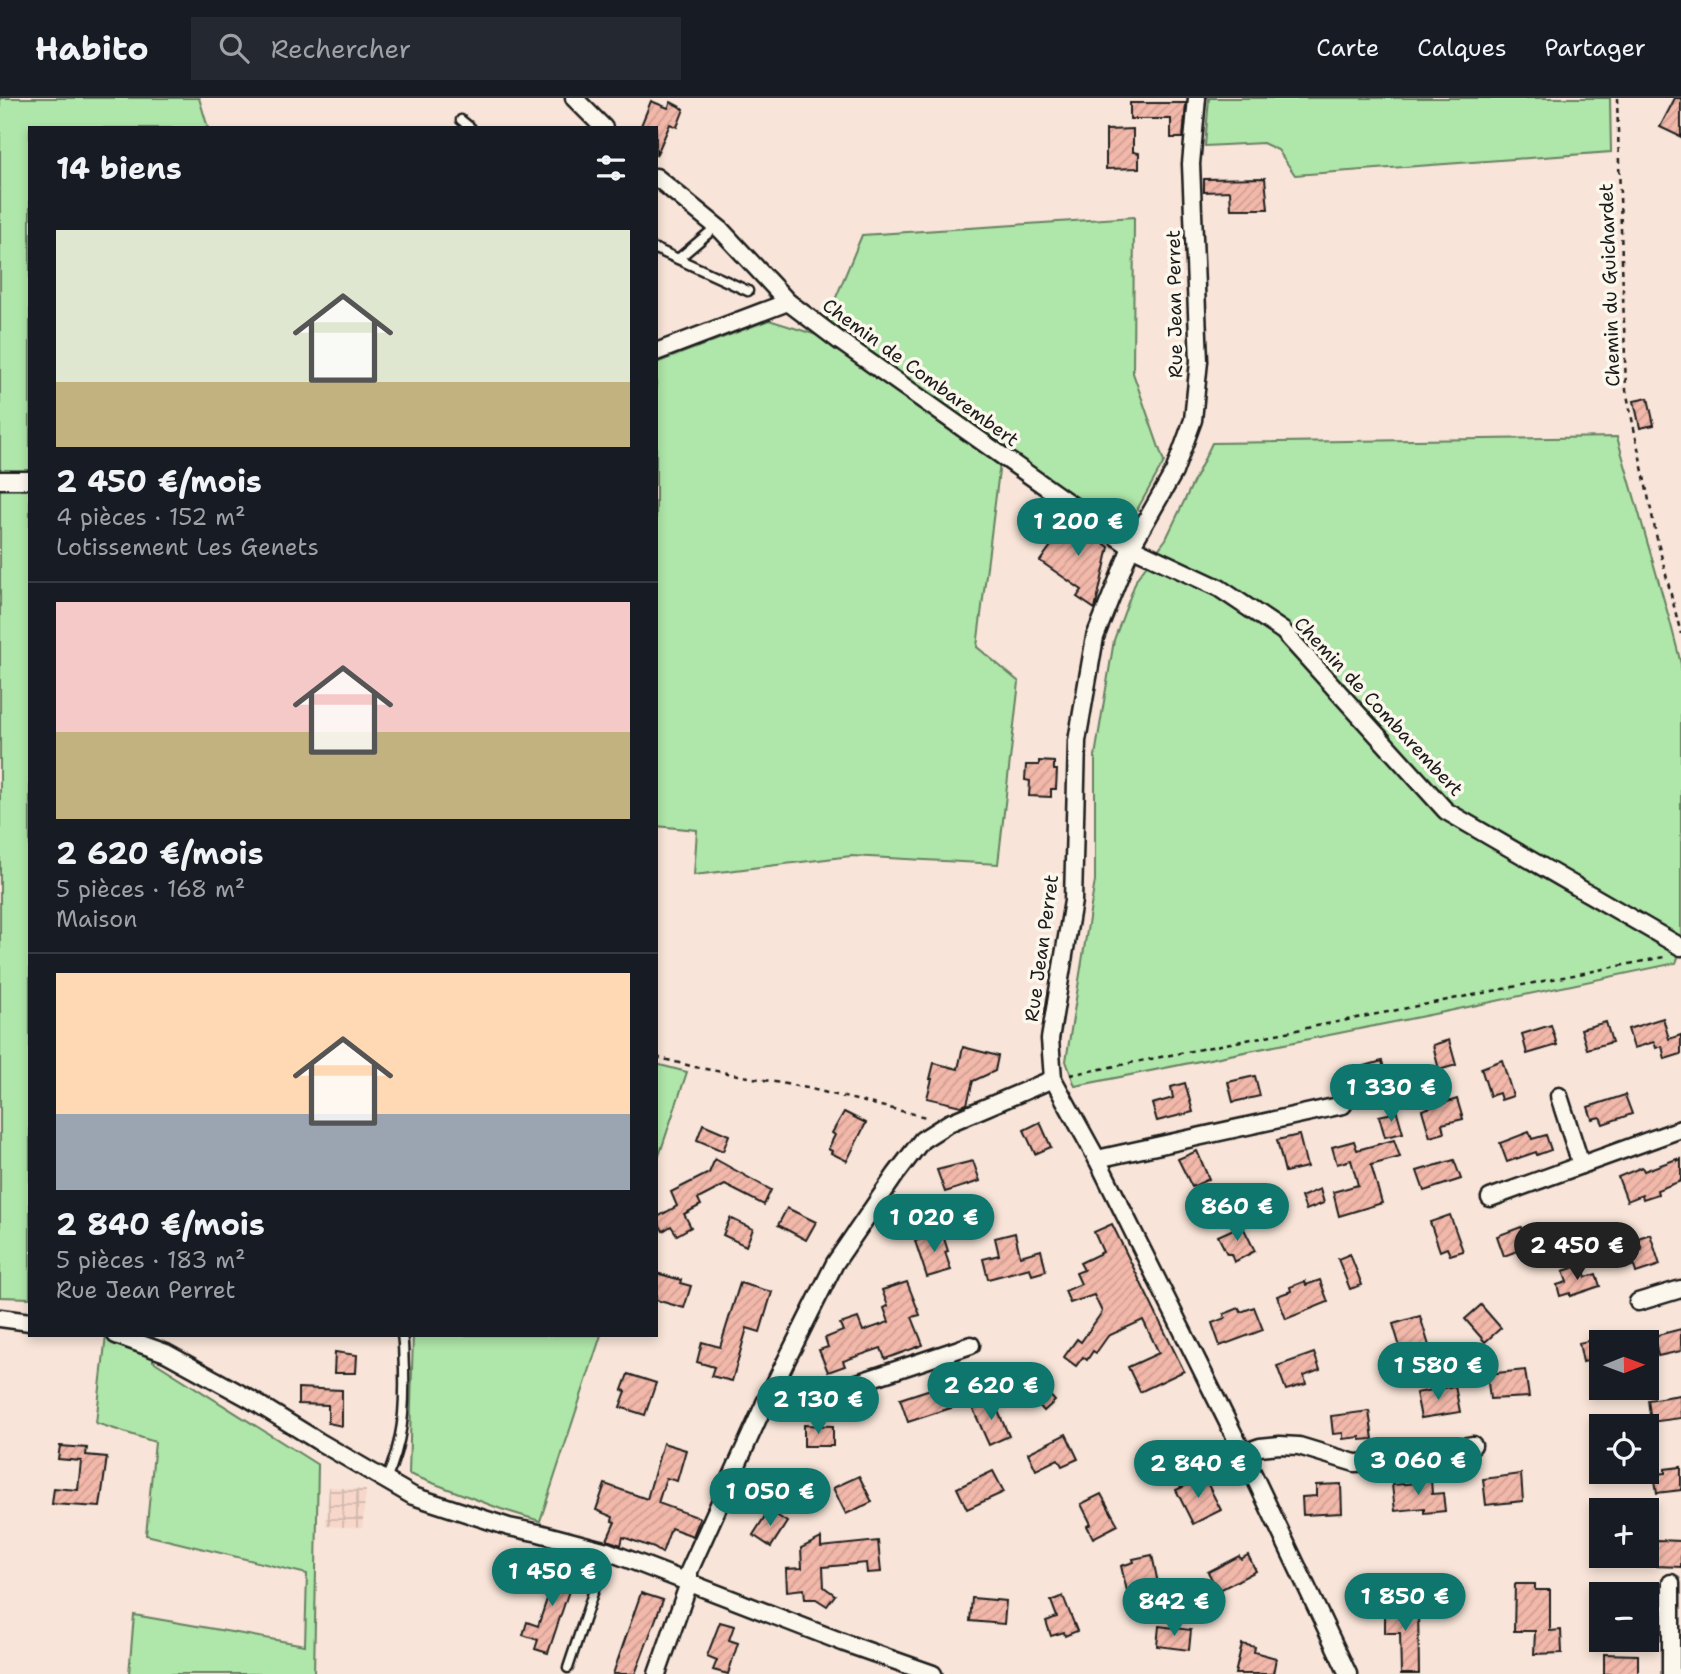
<!DOCTYPE html>
<html lang="fr">
<head>
<meta charset="utf-8">
<style>
	:root { --surface:#171b24; --page:#242831; --text:#f1f3f6; --muted:#9ea1a6; --line:#363941; --accent:#0f766e }
	body { margin:0; font-family:"Shantell Sans",sans-serif; background:var(--page); color:var(--text); height:100vh; display:flex; flex-direction:column; font-size:26px; white-space:nowrap }
	* { box-sizing:border-box; margin:0 }
	p { font-size:23px; color:var(--muted) }
	.icon { flex:none; width:38px; height:38px; fill:none; stroke:currentColor; stroke-width:2; stroke-linecap:round; stroke-linejoin:round }
	.map { position:relative; flex:1; overflow:hidden }
	.sheet { position:absolute; left:28px; top:28px; width:630px; height:1211px; display:flex; flex-direction:column; background:var(--surface); border-radius:0px; box-shadow:0 4px 10px #0003 }
	.sheet>* { flex:none }
	.needle { width:46px; rotate:89deg }
	.fabs { position:absolute; left:1589px; top:1232px; display:grid; gap:14px }
	.fabs a { display:grid; place-items:center; width:70px; height:70px; border-radius:0px; background:var(--surface); box-shadow:0 4px 10px #0003; font-size:35px }
	.price { position:absolute; translate:-50% -60px; padding:0 16px; border-radius:24px; background:var(--accent); color:#fff; font-size:23px; line-height:46px; filter:drop-shadow(0 2px 4px #0008) }
	.price::after { content:''; position:absolute; left:50%; top:42px; width:21px; height:16px; margin-left:-10px; background:inherit; clip-path:polygon(0 0,100% 0,50% 100%) }
	.price.active { background:#222; color:#fff }
	ul { padding:0; list-style:none }
	li { display:grid; align-content:center; gap:14px; height:371px; padding:0 28px }
	li+li { border-top:2px solid var(--line) }
	li span { display:grid; place-items:center; height:217px; border-radius:0px; color:#555 }
	li>.icon { margin-inline-start:auto }
	span .icon { width:126px; height:126px; fill:#fffc; stroke-width:1 }
	li b { font-size:30px }
	h2 { display:flex; justify-content:space-between; align-items:center; height:84px; padding:0 28px; font-size:30px }
	header { display:flex; align-items:center; gap:42px; box-sizing:border-box; height:98px; padding:0 35px; background:var(--surface); border-bottom:2px solid var(--line) }
	header strong { font-size:33px }
	nav { display:flex; gap:38px; margin-inline-start:auto; font-size:24px }
	.search { width:490px; height:63px; background:var(--page); display:flex; align-items:center; gap:18px; box-sizing:border-box; padding:0 24px; border-radius:0px; color:var(--muted); font-size:26px }
	.map>svg:first-child { display:block }
	.industrial { fill:url(#industrial-grid) }
	.grass { fill:#afe6a9; stroke:#668162; stroke-width:2 }
	.building { fill:url(#building-hatch); stroke:#1c1c1c; stroke-width:2 }
	.lines { fill:none; stroke-linecap:round; stroke-linejoin:round }
	.service-casing { stroke:#1c1c1c; stroke-width:13 }
	.minor-casing { stroke:#1c1c1c; stroke-width:21 }
	.path { stroke:#1c1c1c; stroke-width:2.5; stroke-dasharray:5 5; stroke-linecap:butt }
	.service { stroke:#fbf7ec; stroke-width:8 }
	.minor { stroke:#fbf7ec; stroke-width:16 }
	.labels { text-anchor:middle; stroke-width:7; stroke-linejoin:round; paint-order:stroke }
	.street-label { font-size:19px; fill:#1c1c1c; stroke:#fbf7ec }
</style>
</head>
<body>
<header>
<strong>Habito</strong>
<div class="search"><svg class="icon" aria-label="search" viewBox="0 0 24 24"><circle cx="10" cy="10" r="6"/><path d="M15 15l6 6"/></svg>Rechercher</div>
<nav><a>Carte</a><a>Calques</a><a>Partager</a></nav>
</header>
<div class="map">
<svg width="1681" height="1576" viewBox="0 0 1681 1576">
	<defs>
		<pattern id="industrial-grid" width="8" height="8" patternUnits="userSpaceOnUse" patternTransform="scale(1.75)"><rect width="8" height="8" fill="#f6d7ca"/><path d="M0 4h8M4 0v8" fill="none" stroke="#d2b8ad"/></pattern>
		<pattern id="building-hatch" width="6" height="6" patternUnits="userSpaceOnUse" patternTransform="scale(1.75)"><rect width="6" height="6" fill="#f2b8aa"/><path d="M-1 1l2-2M0 6l6-6M5 7l2-2" fill="none" stroke="#cf9e92"/></pattern>
	</defs>
	<rect width="100%" height="100%" fill="#f8e4d8"/>
	<filter id="ink" filterUnits="userSpaceOnUse"><feTurbulence type="fractalNoise" baseFrequency=".0143" numOctaves="2"/><feDisplacementMap in="SourceGraphic" scale="14" xChannelSelector="R" yChannelSelector="G"/><feConvolveMatrix kernelMatrix="1 2 1 2 8 2 1 2 1" color-interpolation-filters="sRGB"/></filter>
	<g filter="url(#ink)">
		<polygon class="industrial" points="329,1389 366,1392 362,1430 326,1428"/>
		<g class="grass">
			<polygon points="0,0 199,0 208,30 30,30 30,1200 0,1199"/>
			<polygon points="1209,0 1610,0 1611,54 1295,77 1278,52 1263,45 1205,48"/>
			<polygon points="1134,119 1133,275 1164,364 1125,433 1002,349 977,549 1019,584 998,766 851,758 694,777 697,732 656,728 656,265 769,222 820,238 862,137"/>
			<polygon points="1617,339 1670,523 1681,566 1681,852 1676,865 1449,913 1075,988 1066,963 1095,783 1095,658 1114,542 1137,480 1166,441 1212,345"/>
			<polygon points="656,966 687,974 656,1067"/>
			<polygon points="106,1237 154,1237 153,1263 318,1367 314,1576 129,1576 134,1517 305,1547 307,1476 146,1437 155,1344 96,1325"/>
			<polygon points="413,1237 601,1237 540,1423 501,1411 409,1376"/>
		</g>
		<g class="building">
			<polygon points="1675,0 1681,0 1681,39 1660,29"/>
			<polygon points="651,3 668,10 671,4 684,11 677,29 670,26 656,58 656,30 640,30"/>
			<polygon points="1130,5 1186,5 1183,40 1171,40 1171,21 1130,21"/>
			<polygon points="1133,31 1133,54 1139,55 1139,70 1106,71 1106,32"/>
			<polygon points="1265,80 1268,111 1231,111 1230,93 1204,94 1204,81"/>
			<polygon points="1648,300 1654,327 1640,330 1634,303"/>
			<polygon points="1061,414 1109,449 1095,511 1077,499 1082,492 1040,463 1060,435 1051,428"/>
			<polygon points="1039,663 1054,664 1054,672 1057,672 1056,691 1051,691 1051,699 1029,698 1030,683 1025,682 1026,667 1039,667"/>
			<polygon points="1663,920 1669,941 1681,937 1681,956 1665,961 1662,948 1656,950 1654,944 1634,950 1628,931"/>
			<polygon points="1606,924 1612,944 1587,951 1581,931"/>
			<polygon points="1551,927 1557,947 1527,956 1522,936"/>
			<polygon points="1449,942 1456,967 1439,972 1433,947"/>
			<polygon points="963,949 998,958 995,973 973,983 967,1006 961,1008 927,1000 932,981 930,981 934,965 958,971"/>
			<polygon points="1502,962 1513,998 1501,1002 1499,995 1490,998 1481,970"/>
			<polygon points="1382,963 1387,981 1364,988 1358,970"/>
			<polygon points="1255,978 1260,998 1233,1004 1228,984"/>
			<polygon points="1185,985 1193,1014 1157,1023 1152,1006 1173,1000 1171,989"/>
			<polygon points="1625,997 1632,1016 1603,1026 1600,1019 1592,1021 1588,1009"/>
			<polygon points="1457,1001 1463,1021 1442,1026 1444,1035 1430,1039 1422,1012"/>
			<polygon points="844,1014 866,1025 847,1063 831,1055 832,1053 828,1051 835,1037 832,1035"/>
			<polygon points="1397,1014 1403,1035 1385,1039 1379,1018"/>
			<polygon points="1040,1024 1051,1049 1035,1056 1024,1032"/>
			<polygon points="703,1026 729,1037 723,1053 697,1042"/>
			<polygon points="1529,1034 1532,1041 1546,1037 1551,1052 1537,1057 1536,1054 1507,1064 1500,1045"/>
			<polygon points="1299,1037 1307,1069 1285,1074 1277,1042"/>
			<polygon points="1394,1042 1400,1059 1371,1067 1382,1105 1339,1118 1333,1094 1358,1087 1351,1062 1337,1066 1332,1049 1354,1043 1357,1052"/>
			<polygon points="1197,1053 1209,1081 1192,1089 1178,1061"/>
			<polygon points="715,1061 771,1092 764,1107 725,1087 698,1101 701,1107 684,1116 691,1129 677,1137 671,1128 663,1133 656,1120 677,1108 671,1094 709,1075"/>
			<polygon points="1677,1061 1677,1063 1681,1061 1681,1083 1657,1092 1658,1096 1643,1101 1642,1097 1627,1103 1618,1079 1642,1069 1644,1073"/>
			<polygon points="1454,1062 1461,1081 1424,1093 1417,1073"/>
			<polygon points="973,1063 980,1083 945,1094 937,1072"/>
			<polygon points="1320,1091 1324,1105 1306,1112 1301,1099"/>
			<polygon points="787,1110 816,1124 806,1142 778,1127"/>
			<polygon points="1450,1117 1463,1153 1450,1157 1447,1150 1440,1153 1430,1124"/>
			<polygon points="730,1120 753,1131 746,1148 723,1137"/>
			<polygon points="1112,1126 1184,1273 1140,1294 1128,1269 1159,1255 1143,1222 1108,1238 1096,1255 1093,1253 1087,1262 1083,1259 1076,1268 1064,1259 1077,1241 1081,1244 1102,1214 1094,1197 1070,1205 1065,1193 1081,1186 1076,1175 1084,1172 1080,1165 1103,1154 1094,1134"/>
			<polygon points="1242,1127 1255,1153 1234,1164 1231,1156 1227,1156 1218,1138"/>
			<polygon points="1521,1129 1528,1149 1504,1158 1497,1138"/>
			<polygon points="942,1134 948,1153 945,1154 951,1172 927,1179 915,1143"/>
			<polygon points="1015,1135 1020,1158 1041,1152 1046,1173 1032,1177 1030,1170 988,1181 983,1161 999,1157 995,1140"/>
			<polygon points="1650,1136 1660,1167 1636,1175 1634,1167 1626,1170 1622,1159 1642,1152 1638,1140"/>
			<polygon points="1350,1156 1362,1187 1350,1191 1338,1161"/>
			<polygon points="1582,1167 1586,1179 1596,1176 1600,1188 1570,1198 1570,1195 1560,1198 1557,1187 1567,1184 1563,1173"/>
			<polygon points="656,1175 681,1182 680,1185 691,1188 684,1210 656,1202"/>
			<polygon points="1320,1182 1328,1204 1286,1221 1277,1198 1291,1193 1290,1189 1305,1183 1306,1187"/>
			<polygon points="907,1184 920,1217 912,1219 923,1247 885,1261 881,1250 843,1263 845,1268 828,1274 819,1252 828,1249 825,1240 843,1233 840,1226 858,1220 863,1233 889,1224 884,1210 888,1208 882,1192"/>
			<polygon points="740,1185 772,1194 760,1234 747,1230 732,1283 711,1278 714,1269 697,1264 702,1244 720,1249"/>
			<polygon points="1481,1207 1501,1230 1485,1244 1465,1221"/>
			<polygon points="1254,1209 1263,1232 1220,1248 1212,1225 1225,1220 1224,1216 1239,1210 1241,1214"/>
			<polygon points="1420,1218 1430,1251 1403,1259 1393,1226"/>
			<polygon points="1681,1231 1681,1253 1658,1258 1654,1238"/>
			<polygon points="1601,1240 1601,1260 1583,1264 1579,1245"/>
			<polygon points="335,1254 357,1257 356,1275 334,1275"/>
			<polygon points="1314,1255 1320,1272 1304,1278 1306,1286 1286,1292 1277,1268"/>
			<polygon points="1525,1272 1529,1299 1490,1301 1487,1276"/>
			<polygon points="628,1276 656,1285 645,1317 620,1309 626,1293 622,1292"/>
			<polygon points="1042,1278 1052,1289 1047,1294 1055,1303 1044,1313 1036,1304 1030,1310 1017,1297 1031,1284 1033,1286"/>
			<polygon points="952,1284 960,1307 908,1324 900,1301"/>
			<polygon points="1455,1288 1460,1314 1421,1320 1416,1295"/>
			<polygon points="298,1290 342,1292 342,1328 328,1325 328,1307 298,1306"/>
			<polygon points="1680,1297 1681,1320 1651,1324 1648,1302"/>
			<polygon points="993,1302 1009,1338 989,1347 973,1311"/>
			<polygon points="1369,1313 1373,1341 1360,1342 1360,1339 1343,1341 1343,1335 1333,1336 1331,1318"/>
			<polygon points="804,1327 833,1328 833,1348 804,1348"/>
			<polygon points="1066,1336 1078,1361 1062,1368 1058,1361 1036,1372 1028,1355"/>
			<polygon points="663,1345 686,1352 677,1383 666,1380 658,1405 700,1420 693,1438 671,1430 662,1455 654,1450 623,1439 621,1447 607,1442 615,1424 612,1423 613,1419 596,1412 605,1386 647,1401"/>
			<polygon points="60,1348 87,1350 86,1357 107,1359 100,1409 52,1406 54,1390 78,1392 81,1363 58,1361"/>
			<polygon points="1681,1369 1681,1392 1657,1395 1654,1376 1665,1375 1665,1371"/>
			<polygon points="993,1373 1004,1394 967,1411 957,1390"/>
			<polygon points="1521,1376 1523,1403 1486,1407 1483,1381"/>
			<polygon points="859,1378 872,1404 846,1416 833,1390"/>
			<polygon points="1204,1379 1221,1412 1193,1426 1176,1392"/>
			<polygon points="1431,1381 1432,1396 1443,1395 1445,1413 1424,1415 1424,1410 1395,1413 1392,1387 1417,1385 1417,1382"/>
			<polygon points="1341,1386 1342,1415 1303,1417 1302,1399 1316,1398 1316,1387"/>
			<polygon points="1101,1396 1118,1427 1093,1440 1087,1428 1091,1426 1081,1406"/>
			<polygon points="769,1412 787,1424 771,1449 753,1437"/>
			<polygon points="821,1440 821,1449 878,1443 881,1474 867,1475 866,1465 823,1469 824,1489 835,1497 827,1508 816,1501 805,1501 804,1491 787,1493 786,1471 802,1470 801,1450"/>
			<polygon points="1656,1442 1681,1443 1681,1469 1656,1468"/>
			<polygon points="1152,1457 1158,1485 1127,1493 1121,1468 1134,1464 1133,1461"/>
			<polygon points="1248,1457 1256,1473 1218,1493 1208,1474 1239,1458 1241,1461"/>
			<polygon points="555,1465 576,1472 548,1555 535,1551 538,1542 523,1537 527,1524 538,1528 548,1498 544,1497"/>
			<polygon points="1515,1486 1535,1486 1535,1492 1550,1492 1550,1533 1561,1532 1562,1555 1534,1556 1535,1533 1514,1533"/>
			<polygon points="641,1495 663,1502 635,1576 613,1576"/>
			<polygon points="1063,1498 1077,1533 1065,1538 1064,1534 1051,1538 1046,1523 1057,1519 1051,1503"/>
			<polygon points="972,1500 1006,1503 1004,1526 970,1523"/>
			<polygon points="1418,1505 1419,1576 1401,1576 1400,1535 1385,1535 1385,1506"/>
			<polygon points="720,1524 734,1528 729,1542 738,1545 728,1576 713,1572 717,1562 707,1558"/>
			<polygon points="1159,1528 1191,1532 1189,1552 1157,1548"/>
			<polygon points="1242,1546 1255,1549 1254,1554 1276,1560 1273,1576 1235,1576"/>
			<polygon points="1604,1556 1638,1557 1638,1576 1604,1576"/>
		</g>
		<g class="lines">
			<g class="service-casing">
				<g id="service">
					<polyline points="461,22 471,30"/>
					<polyline points="656,151 678,161 717,128"/>
					<polyline points="678,161 748,193"/>
					<path d="M386,1382C403,1344 405,1312 404,1270C403,1259 404,1248 402,1237"/>
					<polyline points="568,1570 607,1453"/>
				</g>
			</g>
			<g class="minor-casing">
				<g id="minor">
					<polyline points="574,0 604,30"/>
					<polyline points="1197,0 1191,66 1199,263 1193,322 1174,374 1131,449 1095,539 1077,643 1073,803 1050,941 1053,981 1097,1061 1243,1355 1348,1576"/>
					<polyline points="656,79 721,132 788,204 841,244 1131,449 1219,490 1283,533 1446,713 1681,849"/>
					<polyline points="656,254 788,204"/>
					<polyline points="0,382 30,382"/>
					<polyline points="1559,998 1581,1067"/>
					<polyline points="1097,1061 1343,1007"/>
					<polyline points="1490,1100 1681,1031"/>
					<polyline points="1638,1204 1681,1191"/>
					<polyline points="0,1220 30,1224"/>
					<polyline points="116,1237 166,1255 250,1301 318,1343 413,1398 509,1429 539,1435 607,1453 845,1545 933,1576"/>
					<polyline points="765,1305 779,1311 971,1247"/>
					<polyline points="1243,1355 1260,1349 1280,1347 1299,1348 1355,1365 1376,1364 1473,1347"/>
					<polyline points="1671,1485 1671,1576"/>
					<polyline points="657,1576 689,1485 689,1473 765,1305 835,1165 896,1076 922,1042 949,1025 1053,981"/>
				</g>
			</g>
			<g class="path">
				<polyline points="1617,0 1626,292 1657,441 1681,536"/>
				<polyline points="656,959 695,969 807,990 926,1019"/>
				<polyline points="1070,977 1664,859"/>
			</g>
			<use href="#service" class="service"/>
			<use href="#minor" class="minor"/>
		</g>
	</g>
	<g class="labels">
		<g class="street-label">
			<text transform="translate(1609 187) rotate(-92)" y="7">Chemin du Guichardet</text>
			<text transform="translate(1174 206) rotate(-91)" y="7">Rue Jean Perret</text>
			<text transform="translate(921 274) rotate(36)" y="7">Chemin de Combarembert</text>
			<text transform="translate(1379 608) rotate(47)" y="7">Chemin de Combarembert</text>
			<text transform="translate(1041 850) rotate(-82)" y="7">Rue Jean Perret</text>
		</g>
	</g>
</svg>
<div class="fabs">
<a><svg class="needle" viewBox="-14 -14 28 28"><path d="M0-13l5 13h-10z" fill="#e53935"/><path d="M0 13l5-13h-10z" fill="#9ea1a6"/></svg></a>
<a><svg class="icon" aria-label="locate" viewBox="0 0 24 24"><circle cx="12" cy="12" r="6"/><path d="M12 2v4M12 18v4M2 12h4M18 12h4"/></svg></a>
<a>+</a>
<a>−</a>
</div>
<b class="price" style="left:1078px;top:460px">1 200 €</b>
<b class="price" style="left:1391px;top:1026px">1 330 €</b>
<b class="price" style="left:1237px;top:1145px">860 €</b>
<b class="price" style="left:934px;top:1156px">1 020 €</b>
<b class="price active" style="left:1577px;top:1184px">2 450 €</b>
<b class="price" style="left:1438px;top:1304px">1 580 €</b>
<b class="price" style="left:991px;top:1324px">2 620 €</b>
<b class="price" style="left:818px;top:1338px">2 130 €</b>
<b class="price" style="left:1418px;top:1399px">3 060 €</b>
<b class="price" style="left:1198px;top:1402px">2 840 €</b>
<b class="price" style="left:770px;top:1430px">1 050 €</b>
<b class="price" style="left:552px;top:1510px">1 450 €</b>
<b class="price" style="left:1405px;top:1535px">1 850 €</b>
<b class="price" style="left:1174px;top:1540px">842 €</b>
<section class="sheet">
<h2>14 biens<svg class="icon" aria-label="filters" viewBox="0 0 24 24"><path d="M4 7h16M4 17h16"/><circle cx="9" cy="7" r="2"/><circle cx="15" cy="17" r="2"/></svg></h2>
<ul>
<li><span style="background:linear-gradient(#dfe7d0 70%,#c2b280 0)"><svg class="icon" aria-label="home" viewBox="0 0 24 24"><path d="M3 11l9-7 9 7M6 9v11h12V9"/></svg></span><div><b>2 450 €/mois</b><p>4 pièces · 152 m²</p><p>Lotissement Les Genets</p></div></li>
<li><span style="background:linear-gradient(#f6c9c9 60%,#c2b280 0)"><svg class="icon" aria-label="home" viewBox="0 0 24 24"><path d="M3 11l9-7 9 7M6 9v11h12V9"/></svg></span><div><b>2 620 €/mois</b><p>5 pièces · 168 m²</p><p>Maison</p></div></li>
<li><span style="background:linear-gradient(#ffd9b3 65%,#9aa5b1 0)"><svg class="icon" aria-label="home" viewBox="0 0 24 24"><path d="M3 11l9-7 9 7M6 9v11h12V9"/></svg></span><div><b>2 840 €/mois</b><p>5 pièces · 183 m²</p><p>Rue Jean Perret</p></div></li>
</ul>
</section>
</div>
</body>
</html>
